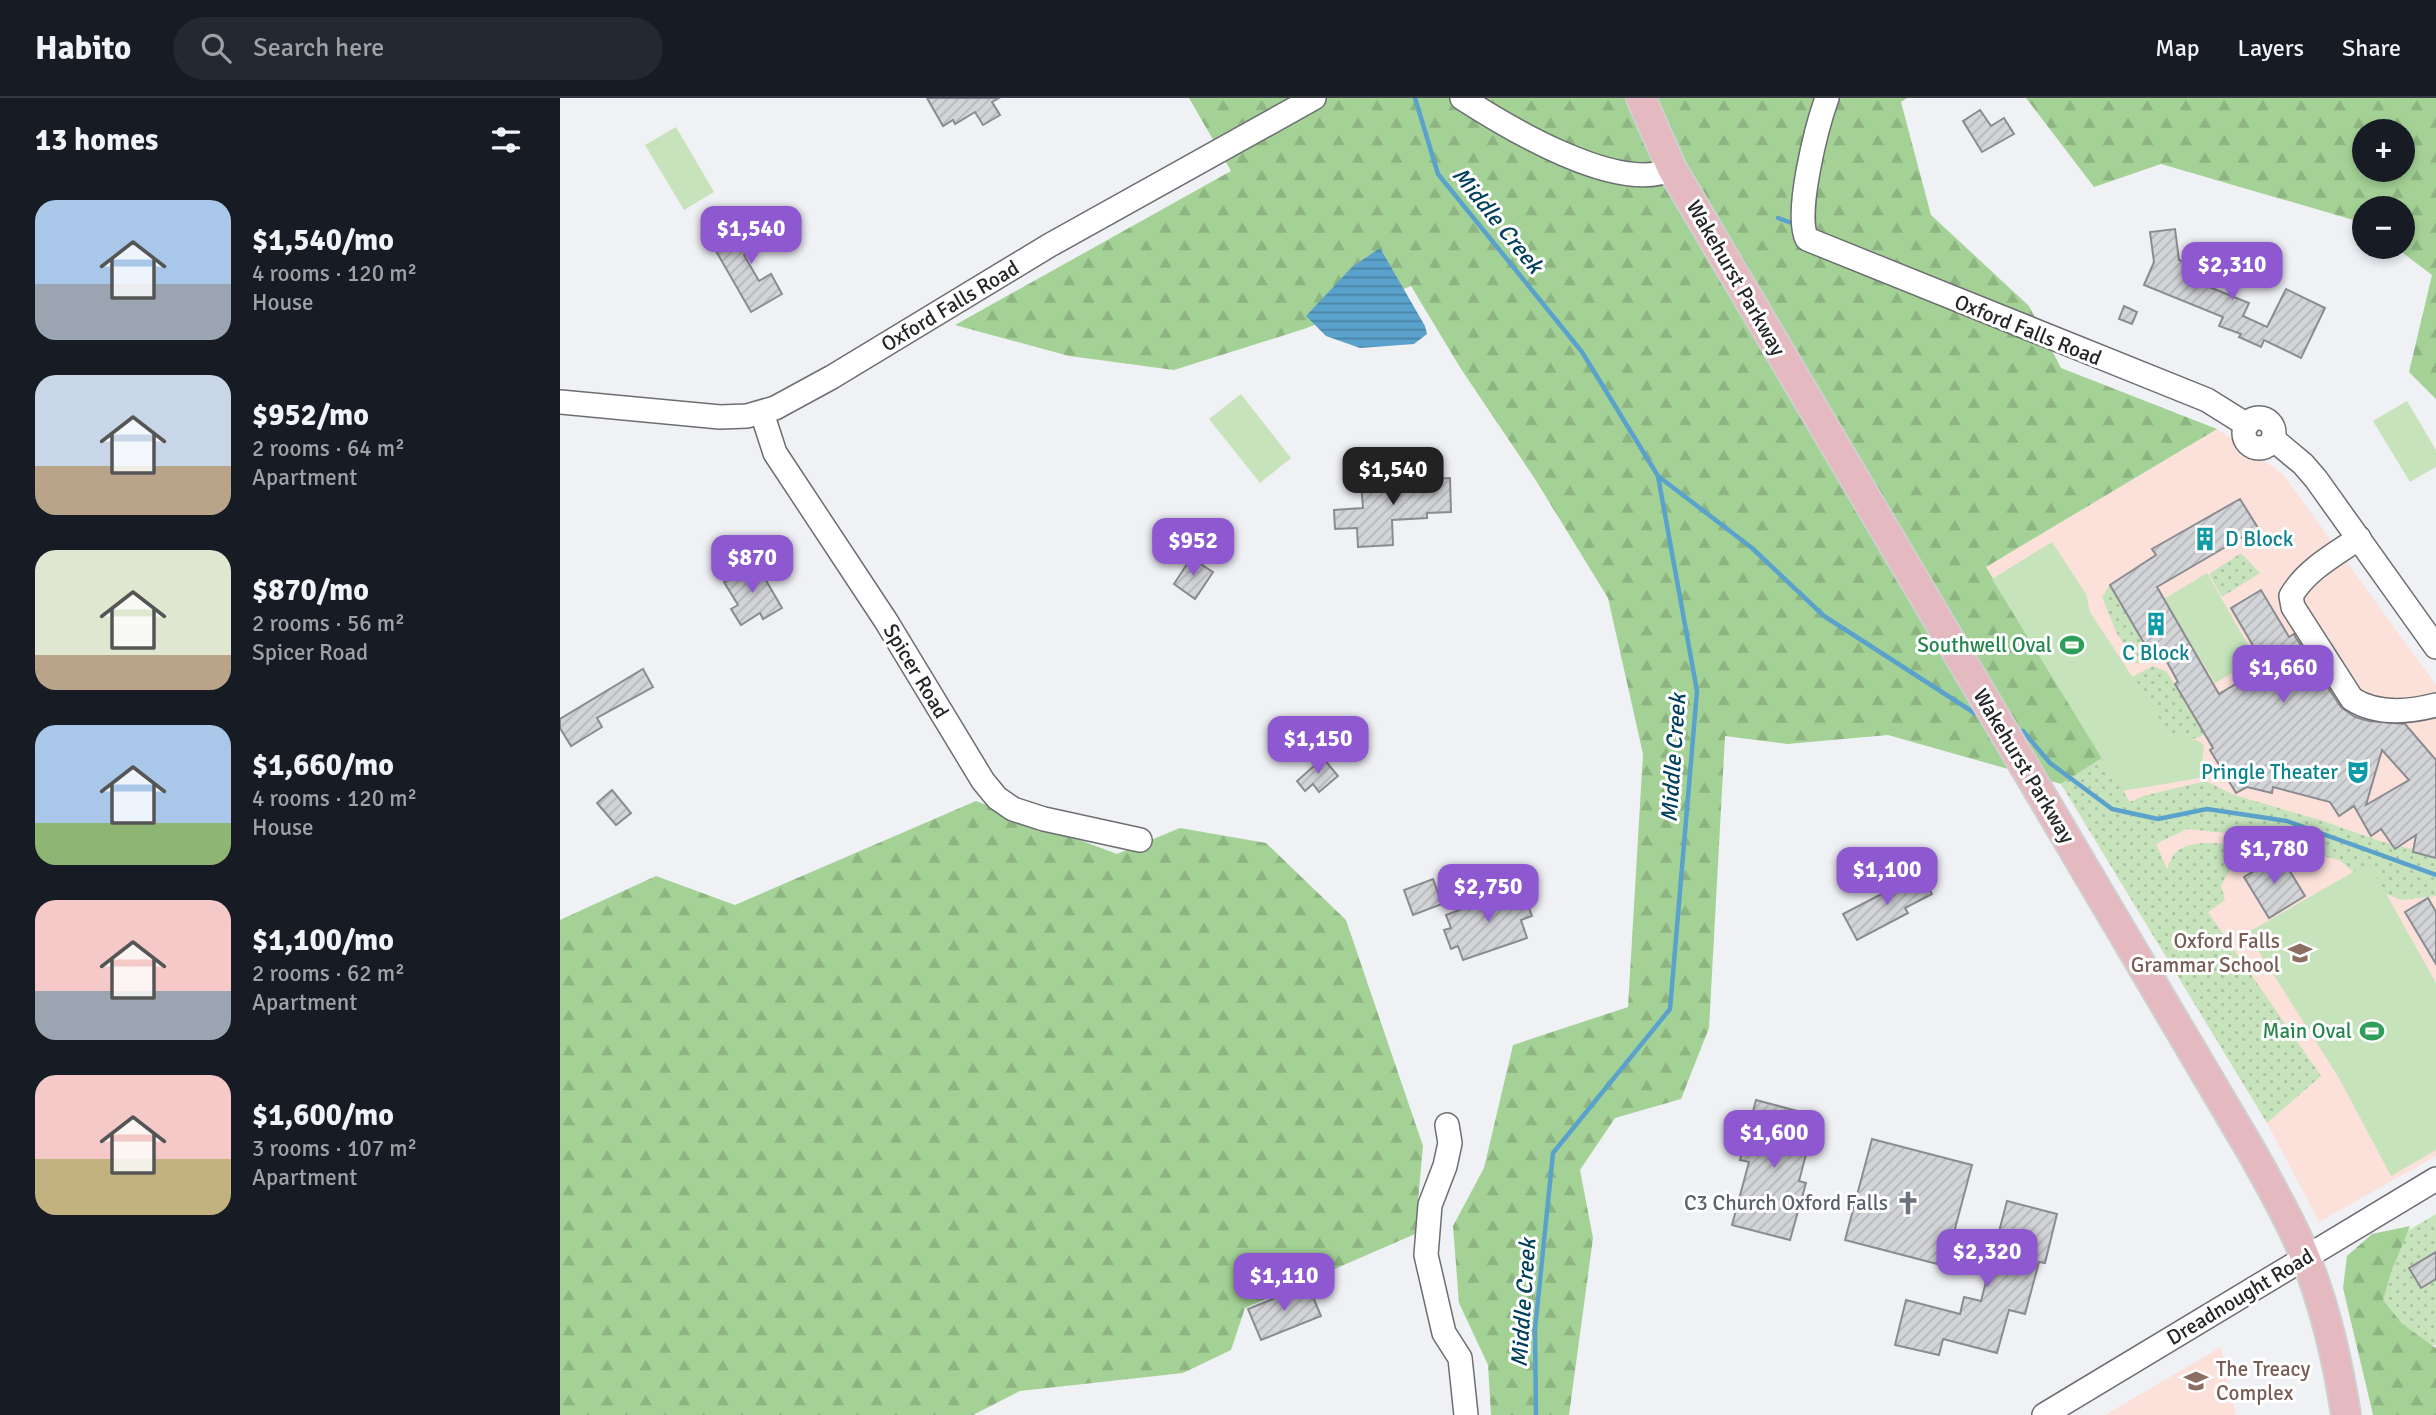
<!DOCTYPE html>
<html lang="en">
<head>
<meta charset="utf-8">
<style>
	:root { --surface:#171b24; --page:#242831; --text:#f1f3f6; --muted:#9ea1a6; --line:#363941; --accent:#8e58d0 }
	body { margin:0; font-family:Signika,sans-serif; background:var(--page); color:var(--text); height:100vh; display:flex; flex-direction:column; font-size:26px; white-space:nowrap }
	* { box-sizing:border-box; margin:0 }
	p { font-size:23px; color:var(--muted) }
	.icon { flex:none; width:38px; height:38px; fill:none; stroke:currentColor; stroke-width:2; stroke-linecap:round; stroke-linejoin:round }
	.map { position:relative; flex:1; overflow:hidden }
	.sheet { display:flex; flex-direction:column; background:var(--surface); width:560px }
	.sheet>* { flex:none }
	.buttons { position:absolute; left:1792px; top:21px; display:grid; gap:14px }
	.buttons a { display:grid; place-items:center; width:63px; height:63px; border-radius:50%; background:var(--surface); box-shadow:0 4px 10px #0003; font-size:35px }
	.price { position:absolute; translate:-50% -60px; padding:0 16px; border-radius:14px; background:var(--accent); color:#fff; font-size:23px; line-height:46px; filter:drop-shadow(0 2px 4px #0008) }
	.price::after { content:''; position:absolute; left:50%; top:42px; width:21px; height:16px; margin-left:-10px; background:inherit; clip-path:polygon(0 0,100% 0,50% 100%) }
	.price.on { background:#222; color:#fff }
	ul { padding:0; list-style:none }
	li { display:flex; align-items:center; gap:21px; height:175px; padding:0 35px }
	li span { display:grid; place-items:center; flex:none; width:196px; height:140px; border-radius:21px; color:#555 }
	li>.icon { margin-inline-start:auto }
	span .icon { width:84px; height:84px; fill:#fffc; stroke-width:1 }
	li b { font-size:30px }
	h2 { display:flex; justify-content:space-between; align-items:center; height:84px; padding:0 35px; font-size:30px }
	header { display:flex; align-items:center; gap:42px; box-sizing:border-box; height:98px; padding:0 35px; background:var(--surface); border-bottom:2px solid var(--line) }
	header strong { font-size:33px }
	nav { display:flex; gap:38px; margin-inline-start:auto; font-size:24px }
	.search { width:490px; height:63px; background:var(--page); display:flex; align-items:center; gap:18px; box-sizing:border-box; padding:0 24px; border-radius:38px; color:var(--muted); font-size:26px }
	main { display:flex; flex:1; min-height:0 }
	.map>svg:first-child { display:block }
	.education { fill:#fbe1da }
	.grass { fill:url(#grass-dots) }
	.forest { fill:url(#forest-firs); fill-rule:evenodd }
	.pitch { fill:#c6e3bc }
	.water { fill:url(#water-rules) }
	.lines { fill:none; stroke-linecap:round; stroke-linejoin:round }
	.stream { stroke:#5aa2cc; stroke-width:4.5 }
	.building { fill:url(#building-hatch); stroke:#8b8c90; stroke-width:2; fill-rule:evenodd }
	.minor-casing { stroke:#6d6e72; stroke-width:26 }
	.major-casing { stroke:#cfcfd0; stroke-width:32 }
	.minor { stroke:#fff; stroke-width:23 }
	.major { stroke:#e5b9c0; stroke-width:28 }
	.labels { text-anchor:middle; stroke-width:6; stroke-linejoin:round; paint-order:stroke }
	.street-label { font-size:21px; fill:#262628; stroke:#fff }
	.culture-label { font-size:21px; fill:#0d838f; stroke:#fff; text-anchor:start }
	.leisure-label { font-size:21px; fill:#27864d; stroke:#fff; text-anchor:end }
	.education-label { font-size:21px; fill:#785e54; stroke:#fff; text-anchor:end }
	.worship-label { font-size:21px; fill:#5b616d; stroke:#fff; text-anchor:end }
	.water-label { font-size:23px; font-style:italic; fill:#01405c; stroke:#fff }
</style>
</head>
<body>
<header>
<strong>Habito</strong>
<div class="search"><svg class="icon" aria-label="search" viewBox="0 0 24 24"><circle cx="10" cy="10" r="6"/><path d="M15 15l6 6"/></svg>Search here</div>
<nav><a>Map</a><a>Layers</a><a>Share</a></nav>
</header>
<main>
<section class="sheet">
<h2>13 homes<svg class="icon" aria-label="filters" viewBox="0 0 24 24"><path d="M4 7h16M4 17h16"/><circle cx="9" cy="7" r="2"/><circle cx="15" cy="17" r="2"/></svg></h2>
<ul>
<li><span style="background:linear-gradient(#a9c7e8 60%,#9aa5b1 0)"><svg class="icon" aria-label="home" viewBox="0 0 24 24"><path d="M3 11l9-7 9 7M6 9v11h12V9"/></svg></span><div><b>$1,540/mo</b><p>4 rooms · 120 m²</p><p>House</p></div></li>
<li><span style="background:linear-gradient(#c9d6e8 65%,#b9a48a 0)"><svg class="icon" aria-label="home" viewBox="0 0 24 24"><path d="M3 11l9-7 9 7M6 9v11h12V9"/></svg></span><div><b>$952/mo</b><p>2 rooms · 64 m²</p><p>Apartment</p></div></li>
<li><span style="background:linear-gradient(#dfe7d0 75%,#b9a48a 0)"><svg class="icon" aria-label="home" viewBox="0 0 24 24"><path d="M3 11l9-7 9 7M6 9v11h12V9"/></svg></span><div><b>$870/mo</b><p>2 rooms · 56 m²</p><p>Spicer Road</p></div></li>
<li><span style="background:linear-gradient(#a9c7e8 70%,#8fb573 0)"><svg class="icon" aria-label="home" viewBox="0 0 24 24"><path d="M3 11l9-7 9 7M6 9v11h12V9"/></svg></span><div><b>$1,660/mo</b><p>4 rooms · 120 m²</p><p>House</p></div></li>
<li><span style="background:linear-gradient(#f6c9c9 65%,#9aa5b1 0)"><svg class="icon" aria-label="home" viewBox="0 0 24 24"><path d="M3 11l9-7 9 7M6 9v11h12V9"/></svg></span><div><b>$1,100/mo</b><p>2 rooms · 62 m²</p><p>Apartment</p></div></li>
<li><span style="background:linear-gradient(#f6c9c9 60%,#c2b280 0)"><svg class="icon" aria-label="home" viewBox="0 0 24 24"><path d="M3 11l9-7 9 7M6 9v11h12V9"/></svg></span><div><b>$1,600/mo</b><p>3 rooms · 107 m²</p><p>Apartment</p></div></li>
</ul>
</section>
<div class="map">
<svg width="1876" height="1317" viewBox="0 0 1876 1317">
	<defs>
		<pattern id="grass-dots" width="8" height="8" patternUnits="userSpaceOnUse" patternTransform="scale(1.75)"><rect width="8" height="8" fill="#c6e3bc"/><path d="M2 2h.1M6 6h.1" fill="none" stroke="#aac3a2" stroke-width="1.8" stroke-linecap="round"/></pattern>
		<pattern id="forest-firs" width="22" height="20" patternUnits="userSpaceOnUse" patternTransform="scale(1.75)"><rect width="22" height="20" fill="#a4d296"/><path d="M5 1l3.5 6h-7zM16 11l3.5 6h-7z" fill="#8db481"/></pattern>
		<pattern id="water-rules" width="6" height="5" patternUnits="userSpaceOnUse" patternTransform="scale(1.75)"><rect width="6" height="5" fill="#5aa2cc"/><path d="M0 2.5h6" fill="none" stroke="#4a84a6"/></pattern>
		<pattern id="building-hatch" width="6" height="6" patternUnits="userSpaceOnUse" patternTransform="scale(1.75)"><rect width="6" height="6" fill="#d3d4d8"/><path d="M-1 1l2-2M0 6l6-6M5 7l2-2" fill="none" stroke="#b5b6b9"/></pattern>
	</defs>
	<rect width="100%" height="100%" fill="#f0f1f5"/>
	<g class="education">
		<polygon points="1657,331 1723,376 1876,587 1876,1058 1759,1124 1707,1025 1501,686 1542,660 1425,469"/>
		<polygon points="1661,1249 1676,1317 1545,1317"/>
	</g>
	<g class="grass">
		<polygon points="1681,455 1700,475 1662,499 1649,476"/>
		<polygon points="1550,487 1591,557 1577,566 1556,534 1542,499"/>
		<path d="M1593,568L1607,574L1645,636C1635,643 1618,644 1609,635C1597,623 1582,594 1572,579Z"/>
		<path d="M1542,660L1570,704L1583,698L1646,683L1674,697L1760,722L1823,744L1876,757V798L1842,802L1811,790L1781,763L1694,738L1627,731L1596,746L1607,771C1610,762 1614,753 1624,749C1637,743 1674,744 1686,751L1678,757L1661,788L1665,802L1648,814L1761,978L1707,1025L1501,686Z"/>
		<polygon points="1876,1116 1876,1247 1843,1250 1797,1163"/>
	</g>
	<g class="forest">
		<polygon points="629,0 1347,0 1341,4 1371,117 1469,208 1501,270 1657,331 1426,469 1542,660 1501,686 1328,637 1227,646 1165,638 1149,930 1121,1001 1055,1020 1020,1072 1033,1140 1009,1317 931,1317 928,1267 899,1205 893,1128 924,1070 953,947 1068,909 1083,656 1048,500 975,381 901,271 851,188 747,230 614,272 509,258 395,227 671,73"/>
		<path d="M1466,0H1876V301L1849,274L1872,177L1835,149H1843V110H1804V125L1601,66L1534,89ZM1843,33V72H1804V33Z"/>
		<polygon points="416,703 557,756 620,730 706,745 786,822 863,1048 855,1136 685,1210 671,1252 623,1275 460,1293 413,1317 0,1317 0,822 96,778 175,807"/>
		<polygon points="1850,1128 1831,1174 1823,1202 1842,1226 1876,1250 1876,1317 1813,1317 1783,1190 1787,1158 1812,1136"/>
	</g>
	<g class="pitch">
		<polygon points="116,29 154,94 124,112 85,47"/>
		<polygon points="681,296 731,360 700,385 649,321"/>
		<polygon points="1847,303 1876,352 1876,369 1850,384 1813,323"/>
		<path d="M1492,444L1526,496L1530,514L1609,635C1621,642 1634,638 1644,647L1640,680L1562,693L1432,481Z"/>
		<polygon points="1647,475 1696,561 1655,585 1604,501"/>
		<polygon points="1809,765 1876,885 1876,1052 1831,1078 1779,980 1687,835"/>
	</g>
	<polygon class="water" points="820,150 865,228 867,236 854,246 800,250 766,238 746,218 792,169"/>
	<g class="lines">
		<g class="stream">
			<polyline points="855,0 878,76 1022,254 1098,378 1137,593 1110,911 993,1055 975,1231 976,1317"/>
			<polyline points="1218,120 1232,125"/>
			<polyline points="1098,378 1192,450 1264,518 1416,616"/>
			<polyline points="1463,633 1490,665 1552,711 1598,721 1647,711 1727,723 1876,777"/>
		</g>
	</g>
	<g class="building">
		<polygon points="367,0 439,0 432,4 440,17 423,27 415,14 395,26 393,22 383,28"/>
		<polygon points="1420,12 1431,28 1444,20 1454,36 1422,54 1403,23"/>
		<polygon points="212,121 221,136 184,157 199,183 211,176 222,196 191,214 156,153"/>
		<polygon points="1615,131 1619,162 1632,167 1627,180 1689,205 1683,218 1707,229 1726,191 1765,210 1741,260 1704,242 1701,249 1679,239 1681,236 1659,228 1663,219 1584,187 1594,164 1590,134"/>
		<polygon points="1564,208 1577,214 1572,226 1559,221"/>
		<polygon points="890,380 891,414 867,415 867,420 832,422 833,447 798,449 797,430 775,431 774,412 803,410 801,384"/>
		<path d="M1680,401L1698,430L1597,489L1659,596L1705,568L1671,510L1701,492L1729,539L1734,536L1736,540L1742,549L1737,552L1758,587L1764,584L1781,609L1795,619L1809,623L1845,626L1876,662V760L1853,754L1856,737L1835,751L1821,731L1811,738L1794,708L1779,718L1770,704L1713,689L1712,695L1687,689L1676,695L1650,652L1653,650L1615,586L1618,584L1600,551L1591,557L1550,487L1596,457L1592,451ZM1822,652L1849,682L1806,707Z"/>
		<polygon points="631,460 653,474 635,501 614,486"/>
		<polygon points="196,465 222,510 203,521 200,515 181,527 171,511 178,507 164,484"/>
		<polygon points="83,571 93,589 37,620 42,629 11,648 0,630 0,621"/>
		<polygon points="763,660 778,678 759,694 753,686 745,693 737,683"/>
		<polygon points="52,692 71,715 56,727 37,705"/>
		<polygon points="1720,757 1745,798 1709,820 1684,779"/>
		<polygon points="1362,775 1372,796 1345,810 1348,815 1297,842 1283,816"/>
		<polygon points="873,781 882,806 853,817 844,792"/>
		<polygon points="948,788 952,799 959,796 961,800 965,799 972,818 961,822 967,840 903,862 898,848 891,851 884,832 891,830 886,817 928,801 927,796"/>
		<polygon points="1868,800 1876,814 1876,866 1845,814"/>
		<polygon points="1196,1002 1256,1018 1239,1083 1246,1085 1230,1142 1172,1127 1189,1064 1180,1062"/>
		<polygon points="1312,1041 1412,1067 1385,1168 1285,1142"/>
		<polygon points="1447,1103 1497,1116 1485,1165 1479,1164 1465,1216 1449,1212 1437,1255 1383,1241 1379,1257 1335,1247 1346,1202 1400,1216 1404,1199 1421,1203"/>
		<polygon points="1876,1154 1876,1181 1861,1190 1849,1170"/>
		<polygon points="748,1187 761,1218 701,1242 688,1211"/>
	</g>
	<g class="lines">
		<g class="minor-casing">
			<g id="minor">
				<path d="M902,0C947,29 1059,97 1112,71"/>
				<path d="M1267,0C1257,28 1234,116 1247,141L1647,302L1687,327"/>
				<polyline points="0,304 160,319 187,318 215,310 272,279 490,147 754,0"/>
				<polyline points="202,315 215,355 326,523 423,683 437,700 453,711 484,721 580,742"/>
				<circle cx="1699" cy="335" r="15"/>
				<polyline points="1713,341 1743,366 1756,381 1876,549"/>
				<path d="M1799,440C1774,457 1746,472 1731,498L1733,509L1792,601C1817,617 1849,614 1876,607"/>
				<polyline points="887,1027 890,1045 885,1068 870,1107 866,1157 884,1235 900,1260 906,1317"/>
				<polyline points="1484,1317 1876,1081"/>
			</g>
		</g>
		<g class="major-casing">
			<path id="major" d="M1081,0L1112,71L1693,1056C1706,1079 1719,1103 1731,1127C1760,1186 1776,1252 1786,1317"/>
		</g>
		<use href="#minor" class="minor"/>
		<use href="#major" class="major"/>
	</g>
	<defs>
		<g id="building-bare" transform="scale(1.89)"><path d="M-4-6H4V6H1V3H-1V6H-4ZM-2.5-4.3h1.7v1.8h-1.7ZM.8-4.3h1.7v1.8H.8ZM-2.5-1h1.7V.8h-1.7ZM.8-1h1.7V.8H.8Z" fill="#0f9aa8" stroke="#fff" stroke-width="2.5" paint-order="stroke"/></g>
		<g id="stadium-bare" transform="scale(1.89)"><path d="M0-5a6.5 5 0 1 0 0 10a6.5 5 0 1 0 0-10ZM-3.5-1.8h7v3.6h-7Z" fill="#2e9e5b" stroke="#fff" stroke-width="2.5" paint-order="stroke"/></g>
		<g id="theatre-bare" transform="scale(1.89)"><path d="M-5-5.5Q0-4 5-5.5V0Q5 5 0 6Q-5 5-5 0ZM-3.3-2.5H-1v1.5H-3.3ZM1-2.5H3.3v1.5H1ZM-2.8 1Q0 5.5 2.8 1Z" fill="#0f9aa8" stroke="#fff" stroke-width="2.5" paint-order="stroke"/></g>
		<g id="school-bare" transform="scale(1.89)"><path d="M0-5L7-2L0 1L-7-2ZM-4 1L0 2.5L4 1V4Q0 6-4 4Z" fill="#8d6e63" stroke="#fff" stroke-width="2.5" paint-order="stroke"/></g>
		<g id="church-bare" transform="scale(1.89)"><path d="M-1.2-6h2.4v3.5h3.3v2.4h-3.3V6h-2.4V-.1h-3.3v-2.4h3.3Z" fill="#6b7280" stroke="#fff" stroke-width="2.5" paint-order="stroke"/></g>
	</defs>
	<g fill-rule="evenodd">
		<use href="#building-bare" x="1645" y="441"/>
		<use href="#building-bare" x="1596" y="526"/>
		<use href="#stadium-bare" x="1512" y="547"/>
		<use href="#theatre-bare" x="1798" y="674"/>
		<use href="#school-bare" x="1740" y="855"/>
		<use href="#stadium-bare" x="1812" y="933"/>
		<use href="#church-bare" x="1348" y="1105"/>
		<use href="#school-bare" x="1636" y="1283"/>
	</g>
	<g class="labels">
		<g class="street-label">
			<text transform="translate(1176 180) rotate(60)" y="7">Wakehurst Parkway</text>
			<text transform="translate(390 208) rotate(-31)" y="7">Oxford Falls Road</text>
			<text transform="translate(1468 232) rotate(22)" y="7">Oxford Falls Road</text>
			<text transform="translate(356 573) rotate(59)" y="7">Spicer Road</text>
			<text transform="translate(1464 668) rotate(59)" y="7">Wakehurst Parkway</text>
			<text transform="translate(1680 1199) rotate(-31)" y="7">Dreadnought Road</text>
		</g>
		<g class="culture-label">
			<text x="1665" y="448">D Block</text>
			<text x="1596" y="562" text-anchor="middle">C Block</text>
			<text x="1778" y="681" text-anchor="end">Pringle Theater</text>
		</g>
		<g class="leisure-label">
			<text x="1492" y="554">Southwell Oval</text>
			<text x="1792" y="940">Main Oval</text>
		</g>
		<g class="education-label">
			<text x="1720" y="850">Oxford Falls<tspan x="1720" dy="24">Grammar School</tspan></text>
			<text x="1656" y="1278" text-anchor="start">The Treacy<tspan x="1656" dy="24">Complex</tspan></text>
		</g>
		<g class="worship-label">
			<text x="1328" y="1112">C3 Church Oxford Falls</text>
		</g>
		<g class="water-label">
			<text transform="translate(938 122) rotate(51)" y="8">Middle Creek</text>
			<text transform="translate(1113 660) rotate(-86)" y="8">Middle Creek</text>
			<text transform="translate(963 1205) rotate(-86)" y="8">Middle Creek</text>
		</g>
	</g>
</svg>
<div class="buttons">
<a>+</a>
<a>−</a>
</div>
<b class="price" style="left:191px;top:168px">$1,540</b>
<b class="price" style="left:1672px;top:204px">$2,310</b>
<b class="price on" style="left:833px;top:409px">$1,540</b>
<b class="price" style="left:633px;top:480px">$952</b>
<b class="price" style="left:192px;top:497px">$870</b>
<b class="price" style="left:1723px;top:607px">$1,660</b>
<b class="price" style="left:758px;top:678px">$1,150</b>
<b class="price" style="left:1714px;top:788px">$1,780</b>
<b class="price" style="left:1327px;top:809px">$1,100</b>
<b class="price" style="left:928px;top:826px">$2,750</b>
<b class="price" style="left:1214px;top:1072px">$1,600</b>
<b class="price" style="left:1427px;top:1191px">$2,320</b>
<b class="price" style="left:724px;top:1215px">$1,110</b>
</div>
</main>
</body>
</html>
